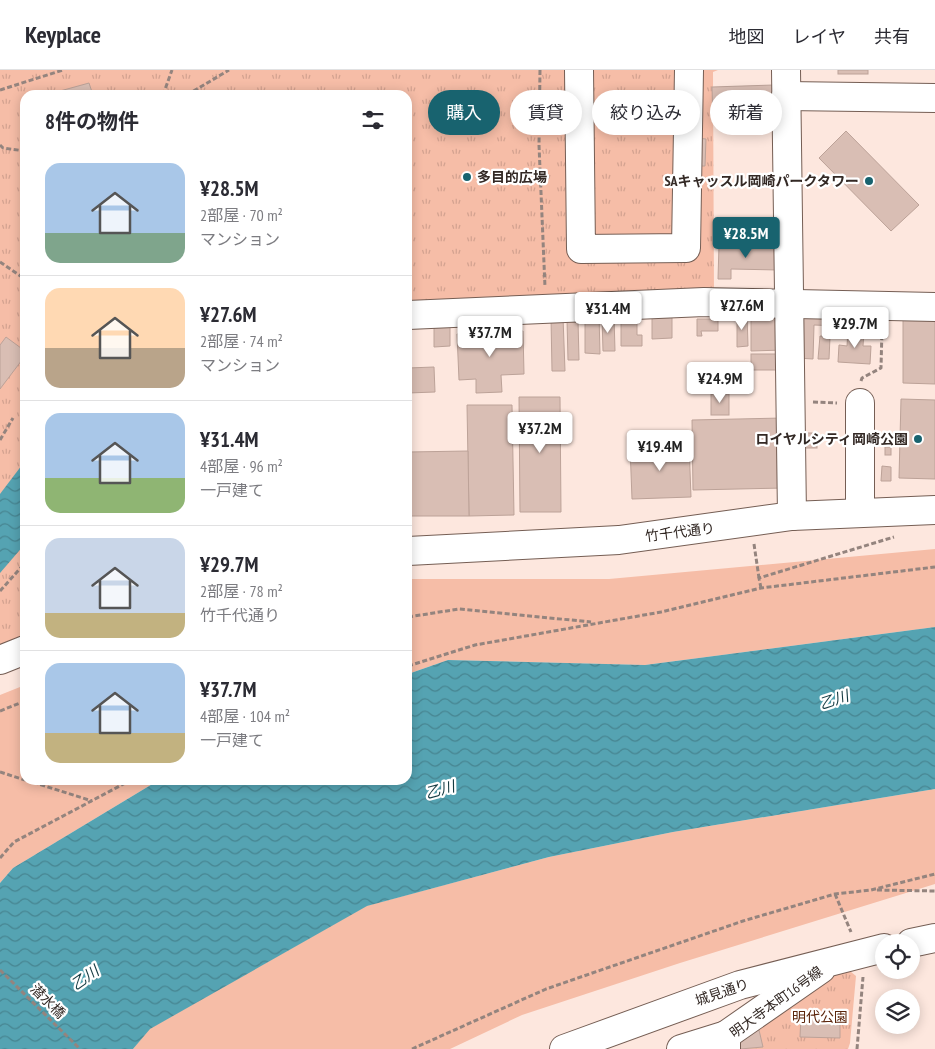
<!DOCTYPE html>
<html lang="ja">
<head>
<meta charset="utf-8">
<style>
	:root { --surface:#fff; --page:#f2f2f3; --text:#2b2b33; --muted:#7c7c81; --line:#e1e1e2; --accent:#18636f }
	body { margin:0; font-family:"PT Sans Narrow","Noto Sans JP",sans-serif; background:var(--page); color:var(--text); height:100vh; display:flex; flex-direction:column; font-size:19px; white-space:nowrap }
	* { box-sizing:border-box; margin:0 }
	p { font-size:16px; color:var(--muted) }
	.icon { flex:none; width:28px; height:28px; fill:none; stroke:currentColor; stroke-width:2; stroke-linecap:round; stroke-linejoin:round }
	.map { position:relative; flex:1; overflow:hidden }
	.details { position:absolute; left:20px; top:20px; width:392px; height:695px; display:flex; flex-direction:column; background:var(--surface); border-radius:15px; box-shadow:0 2px 12px #0003 }
	.details>* { flex:none }
	.top-card { position:absolute; left:428px; top:20px; width:432px; height:45px; display:flex; gap:10px }
	.controls { position:absolute; left:875px; top:864px; display:grid; gap:10px }
	.controls a { display:grid; place-items:center; width:45px; height:45px; border-radius:50%; background:var(--surface); box-shadow:0 2px 12px #0003; font-size:25px }
	.price { position:absolute; translate:-50% -42px; padding:0 11px; border-radius:5px; background:#fff; color:#222; font-size:16px; line-height:32px; filter:drop-shadow(0 1px 2px #0008) }
	.price::after { content:''; position:absolute; left:50%; top:30px; width:15px; height:11px; margin-left:-8px; background:inherit; clip-path:polygon(0 0,100% 0,50% 100%) }
	.price.on { background:var(--accent); color:#fff }
	ul { padding:0; list-style:none }
	li { display:flex; align-items:center; gap:15px; height:125px; padding:0 25px }
	li+li { border-top:1px solid var(--line) }
	li span { display:grid; place-items:center; flex:none; width:140px; height:100px; border-radius:15px; color:#555 }
	li>.icon { margin-inline-start:auto }
	span .icon { width:60px; height:60px; fill:#fffc; stroke-width:1 }
	li b { font-size:21px }
	h2 { display:flex; justify-content:space-between; align-items:center; height:60px; padding:0 25px; font-size:21px }
	.tag { padding:0 18px; border-radius:22px; background:var(--surface); box-shadow:0 2px 12px #0003; font-size:18px; line-height:45px }
	.tag.on { background:var(--accent); color:#fff }
	header { display:flex; align-items:center; gap:30px; box-sizing:border-box; height:70px; padding:0 25px; background:var(--surface); border-bottom:1px solid var(--line) }
	header strong { font-size:24px }
	nav { display:flex; gap:28px; margin-inline-start:auto; font-size:18px }
	.map>svg:first-child { display:block }
	.green { fill:#f6bda7 }
	.park { fill:url(#park-tufts) }
	.water { fill:url(#water-waves) }
	.building { fill:#d9beb4; stroke:#bca298 }
	.lines { fill:none; stroke-linecap:round; stroke-linejoin:round }
	.minor-casing { stroke:#755e54; stroke-width:30 }
	.path { stroke:#94847e; stroke-width:3; stroke-dasharray:5 2.5; stroke-linecap:butt }
	.minor { stroke:#fff; stroke-width:28 }
	.poi-dot { fill:#18636f; stroke:#fff; stroke-width:2 }
	.labels { text-anchor:middle; stroke-width:4.5; stroke-linejoin:round; paint-order:stroke }
	.poi-label { font-size:14px; font-weight:bold; fill:#332925; stroke:#fff; text-anchor:end }
	.street-label { font-size:14px; fill:#332925; stroke:#fff }
	.park-label { font-size:14px; fill:#5c260c; stroke:#fff }
	.water-label { font-size:15px; font-style:italic; fill:#153b42; stroke:#fff }
</style>
</head>
<body>
<header>
<strong>Keyplace</strong>
<nav><a>地図</a><a>レイヤ</a><a>共有</a></nav>
</header>
<div class="map">
<svg width="935" height="979" viewBox="0 0 935 979">
	<defs>
		<pattern id="park-tufts" width="24" height="20" patternUnits="userSpaceOnUse" patternTransform="scale(1.25)"><rect width="24" height="20" fill="#f6bda7"/><path d="M3 7l-1-3M5 7V3M7 7l1-3M15 17l-1-3M17 17v-4M19 17l1-3" fill="none" stroke="#d3a290"/></pattern>
		<pattern id="water-waves" width="16" height="10" patternUnits="userSpaceOnUse" patternTransform="scale(1.25)"><rect width="16" height="10" fill="#55a3b2"/><path d="M0 5q4-4 8 0t8 0" fill="none" stroke="#478591"/></pattern>
	</defs>
	<rect width="100%" height="100%" fill="#fde7de"/>
	<g class="green">
		<polygon points="935,479 935,557 645,595 448,590 408,604 408,509 609,509"/>
		<polygon points="25,615 25,710 159,710 13,798 0,813 0,625"/>
		<polygon points="935,719 935,814 680,893 522,945 450,979 133,979 149,959 366,836 549,787 673,762"/>
	</g>
	<g class="park">
		<polygon points="0,0 718,0 713,2 714,227 408,235 408,25 25,25 25,569 0,582"/>
		<polygon points="845,897 856,906 850,973 848,979 736,979 735,961"/>
	</g>
	<g class="water">
		<polygon points="25,391 25,474 0,503 0,424"/>
		<polygon points="935,557 935,719 673,762 549,787 367,836 150,959 133,979 0,979 0,813 13,798 159,710 408,710 408,604 448,590 645,595"/>
	</g>
	<g class="building">
		<rect x="838" y="0" width="30" height="4"/>
		<polygon points="89,13 93,25 61,25 60,21"/>
		<polygon points="774,15 776,52 713,53 712,17"/>
		<polygon points="846,61 919,135 891,161 819,88"/>
		<polygon points="696,68 706,69 705,96 695,96"/>
		<polygon points="719,175 778,176 778,200 731,199 731,209 718,209"/>
		<polygon points="585,244 599,244 600,284 585,283"/>
		<polygon points="737,244 747,244 748,276 737,277"/>
		<polygon points="799,245 866,247 865,257 814,255 813,289 797,288"/>
		<polygon points="602,246 614,246 615,281 603,281"/>
		<polygon points="751,246 783,246 783,280 751,281"/>
		<polygon points="563,247 565,301 552,301 551,248"/>
		<polygon points="652,247 672,247 672,268 652,269"/>
		<polygon points="903,248 935,249 935,314 903,313"/>
		<polygon points="697,249 718,249 718,261 701,261 702,266 697,266"/>
		<polygon points="567,250 578,250 579,290 568,290"/>
		<polygon points="621,250 637,250 637,265 642,265 642,276 621,276"/>
		<polygon points="450,252 450,276 434,277 434,253"/>
		<polygon points="848,260 864,261 863,276 871,276 870,294 838,292 839,275 847,276"/>
		<polygon points="523,261 524,304 501,305 502,322 476,323 476,309 459,310 457,264"/>
		<polygon points="820,266 830,267 829,289 818,289"/>
		<polygon points="6,267 25,281 25,286 0,319 0,275"/>
		<rect x="751" y="284" width="27" height="16"/>
		<polygon points="434,297 435,322 408,323 408,298"/>
		<rect x="711" y="324" width="18" height="21"/>
		<polygon points="519,327 560,327 561,442 520,442"/>
		<polygon points="901,329 935,330 935,409 899,408"/>
		<polygon points="467,335 512,335 514,445 469,446"/>
		<polygon points="783,348 784,418 693,420 692,350"/>
		<rect x="804" y="363" width="13" height="15"/>
		<polygon points="689,374 691,427 632,429 630,376"/>
		<rect x="885" y="377" width="6" height="8"/>
		<polygon points="468,381 469,446 408,446 408,382"/>
		<polygon points="882,396 891,397 891,411 881,411"/>
		<polygon points="801,945 840,946 840,968 800,967"/>
		<polygon points="759,960 763,977 740,979 736,966"/>
	</g>
	<g class="lines">
		<g class="minor-casing">
			<g id="minor">
				<polyline points="579,0 581,179 686,178 689,0"/>
				<polyline points="786,0 792,446"/>
				<polyline points="786,26 935,28"/>
				<polyline points="408,245 704,232 935,237"/>
				<polyline points="860,442 860,333"/>
				<polyline points="408,481 619,470 792,446 935,440"/>
				<polyline points="0,590 25,580"/>
				<polyline points="911,873 935,868"/>
				<polyline points="564,979 740,915 884,878"/>
				<polyline points="681,979 726,965"/>
				<polyline points="726,979 726,965 821,899"/>
			</g>
		</g>
		<g class="path">
			<polyline points="540,0 539,75 545,217"/>
			<polyline points="0,20 63,0"/>
			<polyline points="163,25 172,0"/>
			<polyline points="187,25 229,0"/>
			<polyline points="0,75 3,78 25,81"/>
			<polyline points="23,167 25,161"/>
			<polyline points="0,192 25,209"/>
			<polyline points="861,311 862,308 881,298 882,259"/>
			<polyline points="813,332 837,333"/>
			<polyline points="0,370 13,348"/>
			<polyline points="754,474 759,508"/>
			<polyline points="761,518 759,508 894,467"/>
			<polyline points="0,521 25,493"/>
			<polyline points="408,547 459,539 591,552"/>
			<polyline points="408,596 475,575 661,542 761,518 935,497"/>
			<polyline points="0,641 25,631"/>
			<polyline points="0,702 25,710"/>
			<polyline points="26,710 92,731"/>
			<polyline points="0,788 14,772 131,710"/>
			<polyline points="877,820 935,821"/>
			<polyline points="835,824 851,862"/>
			<polyline points="0,900 80,979"/>
			<polyline points="412,979 546,919 743,851 835,824 871,820 935,804"/>
			<polyline points="857,979 863,907"/>
		</g>
		<use href="#minor" class="minor"/>
	</g>
	<g class="poi-dot">
		<circle cx="467" cy="107" r="5"/>
		<circle cx="869" cy="111" r="5"/>
		<circle cx="918" cy="369" r="5"/>
	</g>
	<g class="labels">
		<g class="poi-label">
			<text x="477" y="112" text-anchor="start">多目的広場</text>
			<text x="859" y="116">SAキャッスル岡崎パークタワー</text>
			<text x="908" y="374">ロイヤルシティ岡崎公園</text>
		</g>
		<g class="street-label">
			<text transform="translate(680 462) rotate(-7)" y="5">竹千代通り</text>
			<text transform="translate(722 922) rotate(-19)" y="5">城見通り</text>
			<text transform="translate(48 931) rotate(45)" y="5">潜水橋</text>
			<text transform="translate(776 932) rotate(-36)" y="5">明大寺本町16号線</text>
		</g>
		<g class="park-label">
			<text x="820" y="952">明代公園</text>
		</g>
		<g class="water-label">
			<text transform="translate(834 630) rotate(-18)" y="5">乙川</text>
			<text transform="translate(440 720) rotate(-15)" y="5">乙川</text>
			<text transform="translate(85 908) rotate(-35)" y="5">乙川</text>
		</g>
	</g>
</svg>
<div class="controls">
<a><svg class="icon" aria-label="locate" viewBox="0 0 24 24"><circle cx="12" cy="12" r="6"/><path d="M12 2v4M12 18v4M2 12h4M18 12h4"/></svg></a>
<a><svg class="icon" aria-label="layers" viewBox="0 0 24 24"><path d="M12 4l9 5-9 5-9-5zM3 14l9 5 9-5"/></svg></a>
</div>
<b class="price on" style="left:746px;top:189px">¥28.5M</b>
<b class="price" style="left:742px;top:261px">¥27.6M</b>
<b class="price" style="left:608px;top:264px">¥31.4M</b>
<b class="price" style="left:855px;top:279px">¥29.7M</b>
<b class="price" style="left:490px;top:288px">¥37.7M</b>
<b class="price" style="left:720px;top:334px">¥24.9M</b>
<b class="price" style="left:540px;top:384px">¥37.2M</b>
<b class="price" style="left:660px;top:402px">¥19.4M</b>
<div class="top-card">
<a class="tag on">購入</a>
<a class="tag">賃貸</a>
<a class="tag">絞り込み</a>
<a class="tag">新着</a>
</div>
<section class="details">
<h2>8件の物件<svg class="icon" aria-label="filters" viewBox="0 0 24 24"><path d="M4 7h16M4 17h16"/><circle cx="9" cy="7" r="2"/><circle cx="15" cy="17" r="2"/></svg></h2>
<ul>
<li><span style="background:linear-gradient(#a9c7e8 70%,#7fa58c 0)"><svg class="icon" aria-label="home" viewBox="0 0 24 24"><path d="M3 11l9-7 9 7M6 9v11h12V9"/></svg></span><div><b>¥28.5M</b><p>2部屋 · 70 m²</p><p>マンション</p></div></li>
<li><span style="background:linear-gradient(#ffd9b3 60%,#b9a48a 0)"><svg class="icon" aria-label="home" viewBox="0 0 24 24"><path d="M3 11l9-7 9 7M6 9v11h12V9"/></svg></span><div><b>¥27.6M</b><p>2部屋 · 74 m²</p><p>マンション</p></div></li>
<li><span style="background:linear-gradient(#a9c7e8 65%,#8fb573 0)"><svg class="icon" aria-label="home" viewBox="0 0 24 24"><path d="M3 11l9-7 9 7M6 9v11h12V9"/></svg></span><div><b>¥31.4M</b><p>4部屋 · 96 m²</p><p>一戸建て</p></div></li>
<li><span style="background:linear-gradient(#c9d6e8 75%,#c2b280 0)"><svg class="icon" aria-label="home" viewBox="0 0 24 24"><path d="M3 11l9-7 9 7M6 9v11h12V9"/></svg></span><div><b>¥29.7M</b><p>2部屋 · 78 m²</p><p>竹千代通り</p></div></li>
<li><span style="background:linear-gradient(#a9c7e8 70%,#c2b280 0)"><svg class="icon" aria-label="home" viewBox="0 0 24 24"><path d="M3 11l9-7 9 7M6 9v11h12V9"/></svg></span><div><b>¥37.7M</b><p>4部屋 · 104 m²</p><p>一戸建て</p></div></li>
</ul>
</section>
</div>
</body>
</html>
